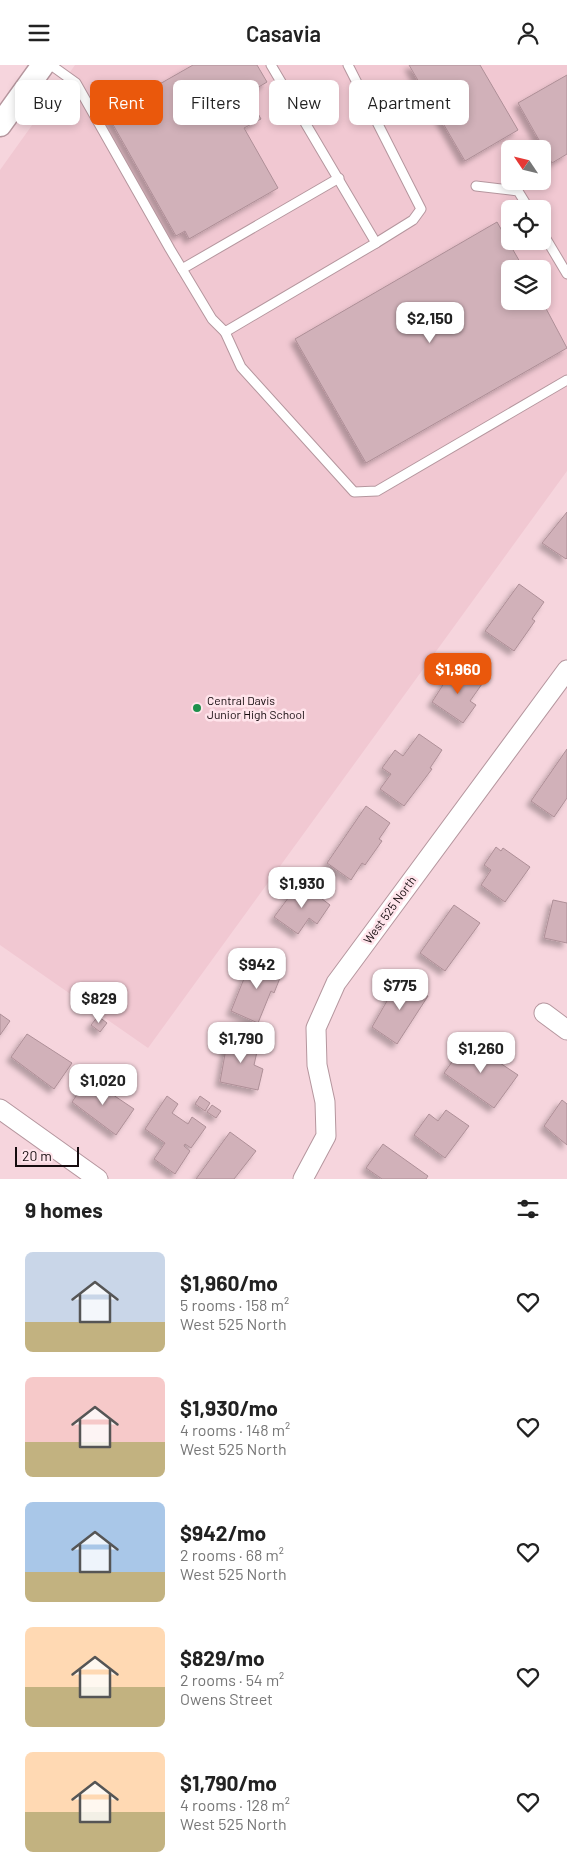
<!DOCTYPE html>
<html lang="en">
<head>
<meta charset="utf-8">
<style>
	:root { --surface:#fff; --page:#f2f2f2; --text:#222; --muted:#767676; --accent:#ea580c }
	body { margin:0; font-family:Barlow,sans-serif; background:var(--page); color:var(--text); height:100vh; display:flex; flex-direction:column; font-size:19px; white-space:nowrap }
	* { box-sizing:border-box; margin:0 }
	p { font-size:16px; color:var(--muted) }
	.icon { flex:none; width:28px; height:28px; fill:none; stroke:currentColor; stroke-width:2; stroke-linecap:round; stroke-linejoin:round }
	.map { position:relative; height:1114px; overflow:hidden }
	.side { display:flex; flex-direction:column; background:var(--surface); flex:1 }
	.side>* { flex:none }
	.hud { position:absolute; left:15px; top:15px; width:538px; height:45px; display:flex; gap:10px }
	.needle { width:32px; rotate:305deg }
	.controls { position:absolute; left:501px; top:75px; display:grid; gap:10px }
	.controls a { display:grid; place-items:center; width:50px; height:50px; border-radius:8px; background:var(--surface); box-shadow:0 2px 8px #0003; font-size:25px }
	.scale { position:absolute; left:15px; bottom:12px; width:64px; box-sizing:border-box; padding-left:5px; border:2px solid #160c0f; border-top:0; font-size:14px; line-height:18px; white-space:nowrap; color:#160c0f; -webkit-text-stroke:4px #ffe4eb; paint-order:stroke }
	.price { position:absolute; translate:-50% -42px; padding:0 11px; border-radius:10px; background:#fff; color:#222; font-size:16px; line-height:32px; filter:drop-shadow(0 1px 2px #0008) }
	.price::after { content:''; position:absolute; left:50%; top:30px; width:15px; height:11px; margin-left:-8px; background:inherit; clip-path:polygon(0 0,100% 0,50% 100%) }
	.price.on { background:var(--accent); color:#fff }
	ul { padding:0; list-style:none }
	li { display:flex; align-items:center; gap:15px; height:125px; padding:0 25px }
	li span { display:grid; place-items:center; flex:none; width:140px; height:100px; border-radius:8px; color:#555 }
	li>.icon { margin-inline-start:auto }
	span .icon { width:60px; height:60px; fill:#fffc; stroke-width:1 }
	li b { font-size:21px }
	h2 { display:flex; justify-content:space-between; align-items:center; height:60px; padding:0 25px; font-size:21px }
	.chip { padding:0 18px; border-radius:8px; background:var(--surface); box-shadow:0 2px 8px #0003; font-size:18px; line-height:45px }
	.chip.on { background:var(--accent); color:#fff }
	header { display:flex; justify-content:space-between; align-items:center; height:65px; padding:0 25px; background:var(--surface); font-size:22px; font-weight:600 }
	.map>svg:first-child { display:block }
	.built { fill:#f1c8d2; fill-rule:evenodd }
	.building { fill:#d1b1b9; stroke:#ae8f97; filter:url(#shadow) }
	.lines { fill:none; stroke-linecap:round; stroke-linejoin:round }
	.service-casing { stroke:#b5969e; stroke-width:11 }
	.minor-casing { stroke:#b5969e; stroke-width:21 }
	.tertiary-casing { stroke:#b5969e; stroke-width:25 }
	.service { stroke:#fff; stroke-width:9 }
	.minor { stroke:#fff; stroke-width:19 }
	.tertiary { stroke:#fff; stroke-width:22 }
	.poi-dot { fill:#1d904b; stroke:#ffe4eb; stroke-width:2 }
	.labels { text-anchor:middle; stroke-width:5; stroke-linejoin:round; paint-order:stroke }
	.poi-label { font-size:12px; fill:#160c0f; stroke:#ffe4eb; text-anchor:start }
	.street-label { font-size:12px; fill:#160c0f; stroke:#ffe4eb }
</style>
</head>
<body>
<header><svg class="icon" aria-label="menu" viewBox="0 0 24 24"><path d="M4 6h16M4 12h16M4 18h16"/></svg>Casavia<svg class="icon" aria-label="person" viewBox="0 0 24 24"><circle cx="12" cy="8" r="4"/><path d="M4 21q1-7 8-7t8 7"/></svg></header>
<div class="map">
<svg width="567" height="1114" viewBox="0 0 567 1114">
	<defs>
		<filter id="shadow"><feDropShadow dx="-4.5" dy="4.5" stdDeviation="2.5" flood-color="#0004"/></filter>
	</defs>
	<rect width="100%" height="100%" fill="#f6d5dd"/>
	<path class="built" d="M75,0H567V406L148,983L0,880V105ZM510,84H542V116H510ZM510,144H542V176H510ZM510,204H542V236H510Z"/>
	<g class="building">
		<polygon points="193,0 257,0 267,17 247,29 261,54 244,63 278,123 189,174 185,166 176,171 107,49"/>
		<polygon points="409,0 480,0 518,65 465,96"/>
		<polygon points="567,10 567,89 552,98 518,38"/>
		<polygon points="497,157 524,204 510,204 510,236 542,236 567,283 366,398 295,274"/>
		<polygon points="567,447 567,493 566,494 542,478"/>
		<polygon points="519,519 544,537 532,554 535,556 514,586 485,566"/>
		<polygon points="455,601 482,619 470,636 476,640 463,658 432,637"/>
		<polygon points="419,669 442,685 430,703 432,704 404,741 380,724 391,709 382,703 395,685 403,691"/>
		<polygon points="567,684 567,733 554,752 531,736"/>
		<polygon points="366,741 390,758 379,774 382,776 365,800 362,798 351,815 327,798"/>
		<polygon points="496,782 501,786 503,783 530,802 505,837 481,820 491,805 484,800"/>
		<polygon points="300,817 330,840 317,859 309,853 298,869 274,852"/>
		<polygon points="553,835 567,838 567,878 544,873"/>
		<polygon points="454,840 480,858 445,906 420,888"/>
		<polygon points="258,892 284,903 274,928 271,926 258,958 231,946 245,911 250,913"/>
		<polygon points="403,915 428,931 397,979 372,962 395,922 398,924"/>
		<polygon points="0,949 10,956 0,970"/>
		<polygon points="98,951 107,958 100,967 91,960"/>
		<polygon points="27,969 72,998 54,1024 11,992"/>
		<polygon points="228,972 259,978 254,1000 263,1004 258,1025 220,1017"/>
		<polygon points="467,976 518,1010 494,1043 444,1008"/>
		<polygon points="88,1013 134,1044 116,1070 72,1037"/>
		<polygon points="167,1031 178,1039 172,1048 188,1059 192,1052 206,1062 191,1083 185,1079 184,1081 190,1086 175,1109 154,1094 165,1078 145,1064"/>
		<polygon points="200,1031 210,1038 205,1046 195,1039"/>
		<polygon points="562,1035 567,1039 567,1080 544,1061"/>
		<polygon points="212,1040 221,1046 216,1053 207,1047"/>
		<polygon points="446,1045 469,1061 445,1093 414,1070 429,1049 438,1056"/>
		<polygon points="230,1067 256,1086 234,1114 196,1114"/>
		<polygon points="383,1079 428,1111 426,1114 382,1114 366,1103"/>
	</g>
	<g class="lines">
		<g class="service-casing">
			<g id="service">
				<polyline points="51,0 76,18 170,184 212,254 225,267 376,178 271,0"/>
				<polyline points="348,0 421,144 413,155 376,178"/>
				<polyline points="476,121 518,126 529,144"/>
				<polyline points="542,167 567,209"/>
				<polyline points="182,204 339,113"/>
				<polyline points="225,267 241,302 354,427 377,426 567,315"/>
			</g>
		</g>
		<g class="minor-casing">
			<g id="minor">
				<polyline points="544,948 567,965"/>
				<polyline points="0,1044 98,1114"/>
				<polyline points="303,1114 326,1071 325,1037 317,1000 316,963 336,918 567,605"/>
			</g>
		</g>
		<g class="tertiary-casing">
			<polyline id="tertiary" points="0,60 43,0"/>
		</g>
		<use href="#service" class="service"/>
		<use href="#minor" class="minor"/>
		<use href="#tertiary" class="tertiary"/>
	</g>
	<circle class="poi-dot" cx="197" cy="643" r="5"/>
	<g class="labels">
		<g class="poi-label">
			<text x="207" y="640">Central Davis<tspan x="207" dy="14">Junior High School</tspan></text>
		</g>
		<g class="street-label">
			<text transform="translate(390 845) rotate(-54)" y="4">West 525 North</text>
		</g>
	</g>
</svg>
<div class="controls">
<a><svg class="needle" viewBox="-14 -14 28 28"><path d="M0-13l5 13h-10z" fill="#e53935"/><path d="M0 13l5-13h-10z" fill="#767676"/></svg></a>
<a><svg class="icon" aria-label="locate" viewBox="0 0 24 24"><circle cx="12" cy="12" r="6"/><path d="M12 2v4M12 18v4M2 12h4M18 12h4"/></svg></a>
<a><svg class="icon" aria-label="layers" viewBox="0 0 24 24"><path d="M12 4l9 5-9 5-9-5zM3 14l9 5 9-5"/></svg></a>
</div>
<div class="scale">20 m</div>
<b class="price" style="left:430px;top:279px">$2,150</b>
<b class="price on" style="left:458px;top:630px">$1,960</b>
<b class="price" style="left:302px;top:844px">$1,930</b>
<b class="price" style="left:257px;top:925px">$942</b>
<b class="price" style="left:400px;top:946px">$775</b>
<b class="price" style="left:99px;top:959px">$829</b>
<b class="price" style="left:241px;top:999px">$1,790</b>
<b class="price" style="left:481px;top:1009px">$1,260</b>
<b class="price" style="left:103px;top:1041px">$1,020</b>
<div class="hud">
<a class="chip">Buy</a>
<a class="chip on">Rent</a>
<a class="chip">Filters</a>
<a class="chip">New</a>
<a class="chip">Apartment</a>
</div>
</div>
<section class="side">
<h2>9 homes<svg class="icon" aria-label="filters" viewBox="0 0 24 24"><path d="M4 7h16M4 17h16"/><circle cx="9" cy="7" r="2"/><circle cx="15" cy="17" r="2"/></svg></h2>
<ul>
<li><span style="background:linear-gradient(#c9d6e8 70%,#c2b280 0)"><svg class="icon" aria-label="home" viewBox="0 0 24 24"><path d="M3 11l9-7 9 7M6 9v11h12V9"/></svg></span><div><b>$1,960/mo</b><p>5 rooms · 158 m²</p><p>West 525 North</p></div><svg class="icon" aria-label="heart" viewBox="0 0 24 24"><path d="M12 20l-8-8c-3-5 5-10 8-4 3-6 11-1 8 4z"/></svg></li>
<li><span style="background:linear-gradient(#f6c9c9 65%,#c2b280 0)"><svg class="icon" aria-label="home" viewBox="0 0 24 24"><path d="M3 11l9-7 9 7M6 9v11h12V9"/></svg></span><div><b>$1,930/mo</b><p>4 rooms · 148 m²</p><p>West 525 North</p></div><svg class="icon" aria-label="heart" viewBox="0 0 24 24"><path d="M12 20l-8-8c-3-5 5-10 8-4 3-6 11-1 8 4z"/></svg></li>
<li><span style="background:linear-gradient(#a9c7e8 70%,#c2b280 0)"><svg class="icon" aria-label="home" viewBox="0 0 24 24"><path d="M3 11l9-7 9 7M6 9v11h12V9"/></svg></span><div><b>$942/mo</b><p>2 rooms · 68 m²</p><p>West 525 North</p></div><svg class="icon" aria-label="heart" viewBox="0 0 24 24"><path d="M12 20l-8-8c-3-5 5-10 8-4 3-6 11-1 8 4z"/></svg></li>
<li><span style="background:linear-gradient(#ffd9b3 60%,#c2b280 0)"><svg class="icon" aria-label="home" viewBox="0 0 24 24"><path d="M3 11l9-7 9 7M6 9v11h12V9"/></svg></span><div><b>$829/mo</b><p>2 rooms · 54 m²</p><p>Owens Street</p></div><svg class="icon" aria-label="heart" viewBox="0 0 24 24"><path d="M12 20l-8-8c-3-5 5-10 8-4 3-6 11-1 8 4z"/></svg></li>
<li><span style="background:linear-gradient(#ffd9b3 60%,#c2b280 0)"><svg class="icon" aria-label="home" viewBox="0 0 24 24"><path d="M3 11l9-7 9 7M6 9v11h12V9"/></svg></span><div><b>$1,790/mo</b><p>4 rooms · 128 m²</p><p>West 525 North</p></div><svg class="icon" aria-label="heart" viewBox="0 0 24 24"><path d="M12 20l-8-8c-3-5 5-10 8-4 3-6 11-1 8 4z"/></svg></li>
</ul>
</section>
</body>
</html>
